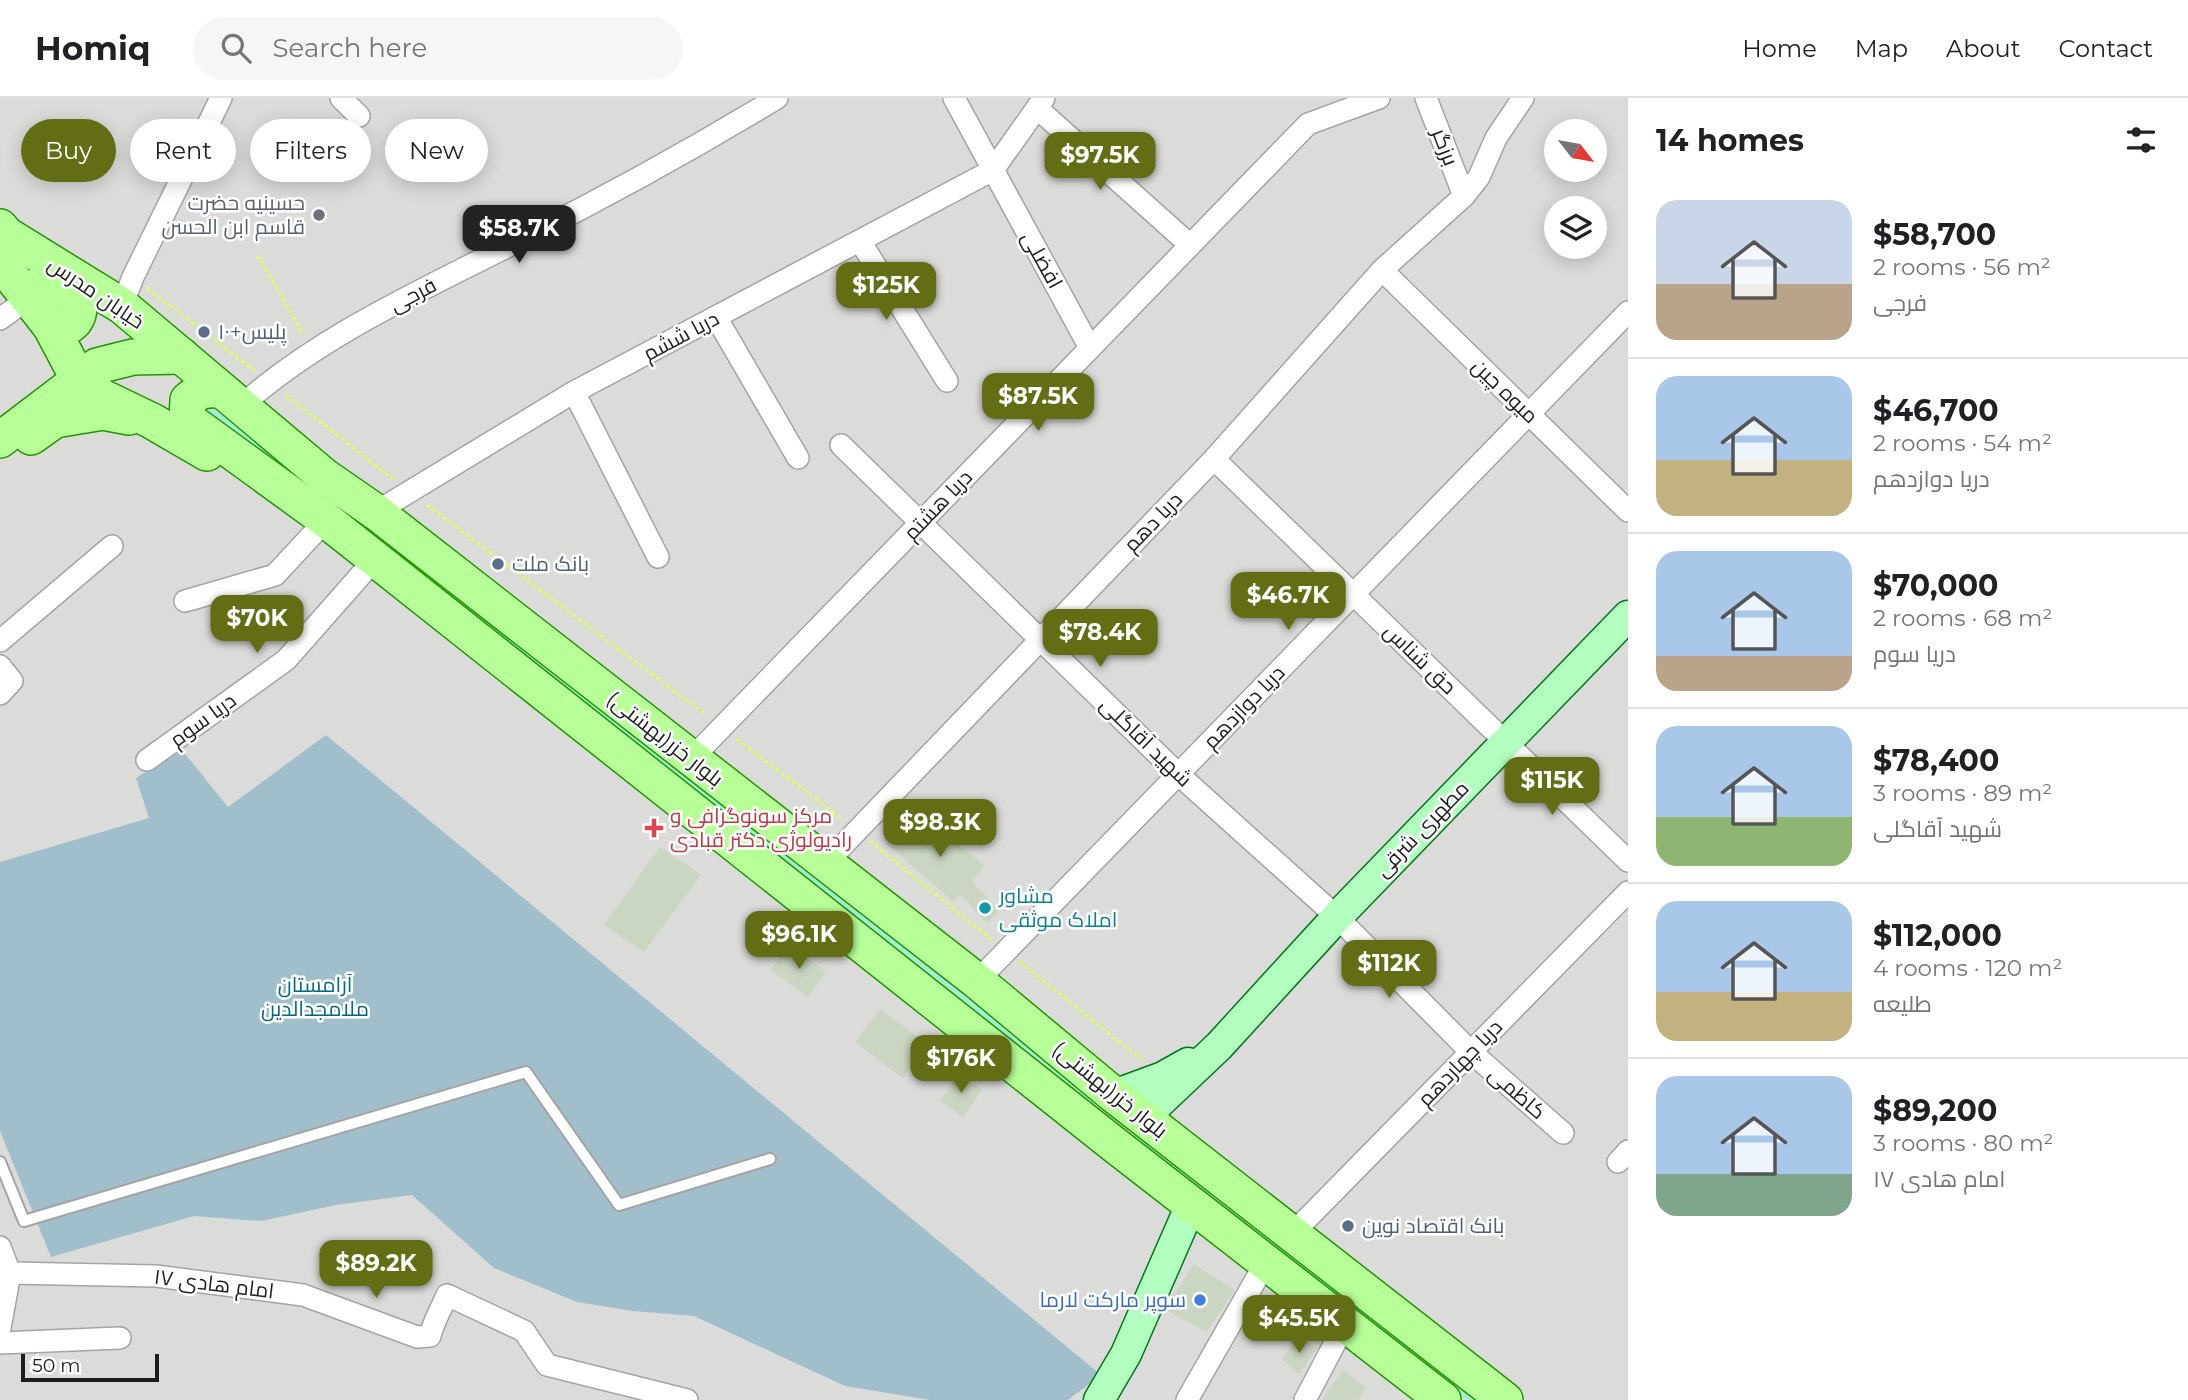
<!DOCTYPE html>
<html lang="en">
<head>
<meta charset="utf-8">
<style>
	:root { --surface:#fff; --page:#f6f6f6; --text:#202124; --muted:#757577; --line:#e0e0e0; --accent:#626d14 }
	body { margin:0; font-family:Montserrat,Cairo,sans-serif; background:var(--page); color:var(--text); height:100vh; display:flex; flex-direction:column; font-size:26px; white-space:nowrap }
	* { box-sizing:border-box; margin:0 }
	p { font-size:23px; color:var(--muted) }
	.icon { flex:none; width:38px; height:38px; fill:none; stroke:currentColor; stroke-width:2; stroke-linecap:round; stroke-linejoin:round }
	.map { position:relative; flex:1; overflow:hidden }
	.details { display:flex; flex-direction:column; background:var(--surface); width:560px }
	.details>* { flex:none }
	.top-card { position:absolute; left:21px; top:21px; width:665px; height:63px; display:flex; gap:14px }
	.needle { width:46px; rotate:121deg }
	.controls { position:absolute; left:1544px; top:21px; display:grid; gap:14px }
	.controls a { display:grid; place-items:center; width:63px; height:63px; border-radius:50%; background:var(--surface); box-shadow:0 4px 18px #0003; font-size:35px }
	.scale { position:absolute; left:21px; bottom:18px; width:138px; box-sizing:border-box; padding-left:7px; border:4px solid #1d1d1d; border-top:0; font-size:19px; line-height:24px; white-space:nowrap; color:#1d1d1d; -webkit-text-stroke:5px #fff; paint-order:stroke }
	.price { position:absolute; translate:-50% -60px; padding:0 16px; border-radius:14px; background:var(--accent); color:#fff; font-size:23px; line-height:46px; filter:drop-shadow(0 2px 4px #0008) }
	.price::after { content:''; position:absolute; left:50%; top:42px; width:21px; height:16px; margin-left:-10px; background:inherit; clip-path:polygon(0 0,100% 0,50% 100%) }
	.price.selected { background:#222; color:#fff }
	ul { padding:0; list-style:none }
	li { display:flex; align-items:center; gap:21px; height:175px; padding:0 28px }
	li+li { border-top:2px solid var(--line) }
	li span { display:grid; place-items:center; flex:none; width:196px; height:140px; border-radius:21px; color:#555 }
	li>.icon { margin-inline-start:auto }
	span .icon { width:84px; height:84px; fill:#fffc; stroke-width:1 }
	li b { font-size:30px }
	h2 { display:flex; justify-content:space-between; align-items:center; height:84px; padding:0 28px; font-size:30px }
	.chip { padding:0 24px; border-radius:32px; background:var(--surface); box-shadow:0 4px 18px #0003; font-size:24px; line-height:63px }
	.chip.selected { background:var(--accent); color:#fff }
	header { display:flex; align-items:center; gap:42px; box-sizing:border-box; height:98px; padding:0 35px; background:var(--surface); border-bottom:2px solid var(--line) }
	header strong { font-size:33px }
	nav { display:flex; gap:38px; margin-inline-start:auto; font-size:24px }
	.search { width:490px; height:63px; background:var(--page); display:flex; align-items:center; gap:18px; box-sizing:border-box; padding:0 24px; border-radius:38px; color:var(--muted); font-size:26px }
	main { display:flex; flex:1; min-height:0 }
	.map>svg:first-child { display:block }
	.residential { fill:#dbdbda; fill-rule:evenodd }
	.grass { fill:#a3eed2 }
	.cemetery { fill:#a1bfca }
	.building { fill:#cbd6c2 }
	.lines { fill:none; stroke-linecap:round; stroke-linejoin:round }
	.service-casing { stroke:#a4a4a4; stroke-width:14 }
	.minor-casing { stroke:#a4a4a4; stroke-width:24 }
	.secondary-casing { stroke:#00781b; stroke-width:33 }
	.primary-casing { stroke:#209600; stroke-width:38 }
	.path { stroke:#dcff63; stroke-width:3.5; stroke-dasharray:3.5 3.5; stroke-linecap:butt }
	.service { stroke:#fff; stroke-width:10 }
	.minor { stroke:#fff; stroke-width:21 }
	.secondary { stroke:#b1febe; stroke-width:30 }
	.primary { stroke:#b7ff97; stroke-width:35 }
	.worship-dot { fill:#6b7280; stroke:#fff; stroke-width:2.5 }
	.service-dot { fill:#5c6f8a; stroke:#fff; stroke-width:2.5 }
	.health-dot { fill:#e0444e; stroke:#fff; stroke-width:2.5 }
	.culture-dot { fill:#0f9aa8; stroke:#fff; stroke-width:2.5 }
	.shop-dot { fill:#3f7fe0; stroke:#fff; stroke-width:2.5 }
	.labels { text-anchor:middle; stroke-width:5; stroke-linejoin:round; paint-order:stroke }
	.street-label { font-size:21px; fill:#1d1d1d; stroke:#fff }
	.worship-label { font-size:21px; fill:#5b616d; stroke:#fff; text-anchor:end }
	.service-label { font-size:21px; fill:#4e5e75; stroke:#fff; text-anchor:start }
	.health-label { font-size:21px; fill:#be3a42; stroke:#fff; text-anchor:start }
	.culture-label { font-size:21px; fill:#0d838f; stroke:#fff; text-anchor:start }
	.park-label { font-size:21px; fill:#036983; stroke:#fff }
	.shop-label { font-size:21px; fill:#366cbe; stroke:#fff; text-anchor:end }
</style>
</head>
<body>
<header>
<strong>Homiq</strong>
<div class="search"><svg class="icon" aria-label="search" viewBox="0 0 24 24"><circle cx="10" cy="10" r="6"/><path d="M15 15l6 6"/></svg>Search here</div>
<nav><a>Home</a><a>Map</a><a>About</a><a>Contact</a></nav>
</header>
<main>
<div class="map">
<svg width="1628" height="1302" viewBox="0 0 1628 1302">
	<rect width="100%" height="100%" fill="#e5efe2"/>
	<path class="residential" d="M0,0H1628V1302H0ZM1556,33H1594V72H1556ZM1556,110H1594V149H1556Z"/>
	<g class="grass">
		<polygon points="209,304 324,378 1119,1020 1061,985 203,318 201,307"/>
		<polygon points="1136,1035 1483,1302 1468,1302 1133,1043"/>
	</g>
	<polygon class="cemetery" points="326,637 1101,1277 1068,1302 930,1302 845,1288 694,1218 633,1213 577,1204 494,1170 412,1097 336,1107 261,1123 194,1118 51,1159 0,1033 0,764 149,720 136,680 182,652 228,709"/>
	<g class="building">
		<polygon points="914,705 953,737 950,741 985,768 972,783 999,813 987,825 960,796 953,803 883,743"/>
		<polygon points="660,749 701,777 644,854 604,827"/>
		<polygon points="789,847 826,874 808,899 771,872"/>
		<polygon points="880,911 927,946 903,980 855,944"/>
		<polygon points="959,975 982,991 963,1019 940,1003"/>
		<polygon points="1194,1166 1235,1192 1207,1234 1165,1211"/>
		<polygon points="1298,1238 1317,1251 1299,1276 1282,1261"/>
		<polygon points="1343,1272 1366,1290 1358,1302 1322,1302"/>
	</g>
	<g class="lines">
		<g class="service-casing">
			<polyline id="service" points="0,1064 24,1123 526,974 619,1107 770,1061"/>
		</g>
		<g class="minor-casing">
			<g id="minor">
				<polyline points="341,0 359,18"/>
				<polyline points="954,0 1090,250"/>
				<polyline points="1426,0 1464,98"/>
				<polyline points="1037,10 1190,147"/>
				<polyline points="860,143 947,283"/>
				<polyline points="1382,172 1628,413"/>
				<polyline points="122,208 133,179 221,0"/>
				<polyline points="716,219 798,360"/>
				<polyline points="0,221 29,200"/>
				<polyline points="574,294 658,459"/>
				<path d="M241,308C322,236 425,191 520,142C608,98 693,51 777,0"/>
				<polyline points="841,347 1178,676 1337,819 1471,954 1563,1035"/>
				<polyline points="1214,361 1628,763"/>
				<polyline points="376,414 574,294 993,72 1044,0"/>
				<polyline points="185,503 275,477 326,422"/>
				<polyline points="0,543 112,448"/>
				<polyline points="0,568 12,583 0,596"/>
				<polyline points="691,661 1308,26 1379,0"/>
				<polyline points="147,662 286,562 375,461"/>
				<polyline points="825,766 1214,361 1382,172 1464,98 1479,79 1496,40 1523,0"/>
				<polyline points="977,883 1628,214"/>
				<polyline points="1618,1064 1628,1053"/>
				<polyline points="1292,1136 1628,794"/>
				<polyline points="0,1149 10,1175 0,1230"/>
				<path d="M10,1175L156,1178L303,1197L417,1239L430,1238C434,1222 441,1212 447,1197L524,1233L547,1267L687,1302"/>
				<polyline points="0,1245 120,1240"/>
				<polyline points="1187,1302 1266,1164"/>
				<polyline points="1305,1302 1345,1226"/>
			</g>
		</g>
		<g class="secondary-casing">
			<g id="secondary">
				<polyline points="1114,997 1163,979 1188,965"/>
				<polyline points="1143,1020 1219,948 1337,819 1628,518"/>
				<polyline points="1099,1302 1126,1256 1191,1107"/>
			</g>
		</g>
		<g class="primary-casing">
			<g id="primary">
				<polyline points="0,129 7,137 122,208 324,378 376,414 977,883 1114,997 1505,1302"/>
				<polyline points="0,164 51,229 79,282 92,294 152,323 207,355"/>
				<path d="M46,178L79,205C80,222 70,234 51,229"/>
				<path d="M221,292C206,291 199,292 188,302L187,321L326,422L1116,1048L1443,1302"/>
				<polyline points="31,339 55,322 103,314 129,319"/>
				<polyline points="0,342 97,268 133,259 182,258"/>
			</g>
		</g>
		<g class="path">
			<polyline points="258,158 304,237"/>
			<polyline points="147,190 255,273"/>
			<polyline points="286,297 393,381"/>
			<polyline points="427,407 706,617"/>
			<polyline points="737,641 842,721"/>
			<polyline points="870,743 992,842"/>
			<polyline points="1020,864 1142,962"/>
		</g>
		<use href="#service" class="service"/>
		<use href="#minor" class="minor"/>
		<use href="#secondary" class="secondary"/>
		<use href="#primary" class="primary"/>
	</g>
	<circle class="worship-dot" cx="319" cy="117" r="7"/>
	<g class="service-dot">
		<circle cx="204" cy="234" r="7"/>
		<circle cx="498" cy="466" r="7"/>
		<circle cx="1348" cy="1128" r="7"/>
	</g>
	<path class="health-dot" d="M650.5 719.5h7v7h7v7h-7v7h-7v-7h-7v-7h7z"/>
	<circle class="culture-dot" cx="985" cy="810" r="7"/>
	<circle class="shop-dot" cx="1200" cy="1202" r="7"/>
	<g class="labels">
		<g class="street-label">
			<text transform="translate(1445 49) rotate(69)" y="7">برزگر</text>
			<text transform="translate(1042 162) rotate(61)" y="7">افضلی</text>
			<text transform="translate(96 195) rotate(34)" y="7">خیابان مدرس</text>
			<text transform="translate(413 197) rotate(-28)" y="7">فرجی</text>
			<text transform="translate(681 238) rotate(-28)" y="7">دریا ششم</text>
			<text transform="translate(1505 293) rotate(44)" y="7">میوه چین</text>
			<text transform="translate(938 407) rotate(-46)" y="7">دریا هشتم</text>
			<text transform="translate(1153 424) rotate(-46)" y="7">دریا دهم</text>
			<text transform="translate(1420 561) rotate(44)" y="7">حق شناس</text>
			<text transform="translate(1244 609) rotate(-46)" y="7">دریا دوازدهم</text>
			<text transform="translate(203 622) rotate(-36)" y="7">دریا سوم</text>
			<text transform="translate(665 641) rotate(38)" y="7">بلوار خزر(بهشتی)</text>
			<text transform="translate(1146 644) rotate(44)" y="7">شهید آقاگلی</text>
			<text transform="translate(1422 731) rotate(-46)" y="7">مطهری شرقی</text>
			<text transform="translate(1460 965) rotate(-46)" y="7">دریا چهاردهم</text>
			<text transform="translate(1110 992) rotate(39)" y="7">بلوار خزر(بهشتی)</text>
			<text transform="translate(1517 995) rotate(41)" y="7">کاظمی</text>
			<text transform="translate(214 1186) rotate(7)" y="7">امام هادی ۱۷</text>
		</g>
		<g class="worship-label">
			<text x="305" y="112">حسینیه حضرت<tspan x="305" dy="24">قاسم ابن الحسن</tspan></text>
		</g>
		<g class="service-label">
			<text x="218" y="241">پلیس+١٠</text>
			<text x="512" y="473">بانک ملت</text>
			<text x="1362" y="1135">بانک اقتصاد نوین</text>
		</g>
		<g class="health-label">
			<text x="670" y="725">مركز سونوگرافی و<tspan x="670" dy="24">راديولوژی دكتر قبادی</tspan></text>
		</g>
		<g class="culture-label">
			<text x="999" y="805">مشاور<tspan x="999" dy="24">املاک موثقی</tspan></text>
		</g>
		<g class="park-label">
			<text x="315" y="894">آرامستان<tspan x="315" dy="24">ملامجدالدین</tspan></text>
		</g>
		<g class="shop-label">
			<text x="1186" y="1209">سوپر مارکت لارما</text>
		</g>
	</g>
</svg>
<div class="controls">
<a><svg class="needle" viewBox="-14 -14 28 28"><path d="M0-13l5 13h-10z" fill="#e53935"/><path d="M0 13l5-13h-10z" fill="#757577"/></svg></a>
<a><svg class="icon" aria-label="layers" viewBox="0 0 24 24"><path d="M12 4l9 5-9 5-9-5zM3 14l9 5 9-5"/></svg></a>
</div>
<div class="scale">50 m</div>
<b class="price" style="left:1100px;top:94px">$97.5K</b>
<b class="price selected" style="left:519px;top:167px">$58.7K</b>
<b class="price" style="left:886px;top:224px">$125K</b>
<b class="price" style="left:1038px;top:335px">$87.5K</b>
<b class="price" style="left:1288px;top:534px">$46.7K</b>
<b class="price" style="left:257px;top:557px">$70K</b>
<b class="price" style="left:1100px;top:571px">$78.4K</b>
<b class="price" style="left:1552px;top:719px">$115K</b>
<b class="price" style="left:940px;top:761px">$98.3K</b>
<b class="price" style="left:799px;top:873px">$96.1K</b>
<b class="price" style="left:1389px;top:902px">$112K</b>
<b class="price" style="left:961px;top:997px">$176K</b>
<b class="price" style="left:376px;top:1202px">$89.2K</b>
<b class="price" style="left:1299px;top:1257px">$45.5K</b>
<div class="top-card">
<a class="chip selected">Buy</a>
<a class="chip">Rent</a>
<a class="chip">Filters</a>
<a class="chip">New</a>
</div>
</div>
<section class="details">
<h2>14 homes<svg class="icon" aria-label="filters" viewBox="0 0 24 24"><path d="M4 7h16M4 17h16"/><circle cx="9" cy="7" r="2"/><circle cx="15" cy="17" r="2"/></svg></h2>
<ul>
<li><span style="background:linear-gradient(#c9d6e8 60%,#b9a48a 0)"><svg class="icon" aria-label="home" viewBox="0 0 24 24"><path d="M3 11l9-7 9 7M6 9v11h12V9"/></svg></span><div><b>$58,700</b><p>2 rooms · 56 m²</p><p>فرجی</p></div></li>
<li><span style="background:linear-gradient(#a9c7e8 60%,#c2b280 0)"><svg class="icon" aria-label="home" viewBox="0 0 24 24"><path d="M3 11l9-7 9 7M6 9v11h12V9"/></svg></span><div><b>$46,700</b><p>2 rooms · 54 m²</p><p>دریا دوازدهم</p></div></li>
<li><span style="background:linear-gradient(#a9c7e8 75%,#b9a48a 0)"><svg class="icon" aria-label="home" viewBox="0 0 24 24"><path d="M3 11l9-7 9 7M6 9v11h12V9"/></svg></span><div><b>$70,000</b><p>2 rooms · 68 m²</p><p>دریا سوم</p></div></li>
<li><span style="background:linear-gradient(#a9c7e8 65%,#8fb573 0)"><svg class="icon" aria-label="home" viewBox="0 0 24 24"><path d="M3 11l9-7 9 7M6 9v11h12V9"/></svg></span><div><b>$78,400</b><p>3 rooms · 89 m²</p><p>شهید آقاگلی</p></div></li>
<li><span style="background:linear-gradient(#a9c7e8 65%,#c2b280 0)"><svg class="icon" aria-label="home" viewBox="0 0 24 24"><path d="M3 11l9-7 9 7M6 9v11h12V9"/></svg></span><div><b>$112,000</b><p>4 rooms · 120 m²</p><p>طلیعه</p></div></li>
<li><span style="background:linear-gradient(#a9c7e8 70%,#7fa58c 0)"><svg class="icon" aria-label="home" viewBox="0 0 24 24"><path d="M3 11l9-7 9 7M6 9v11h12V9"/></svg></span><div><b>$89,200</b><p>3 rooms · 80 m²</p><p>امام هادی ۱۷</p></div></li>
</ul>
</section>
</main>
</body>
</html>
